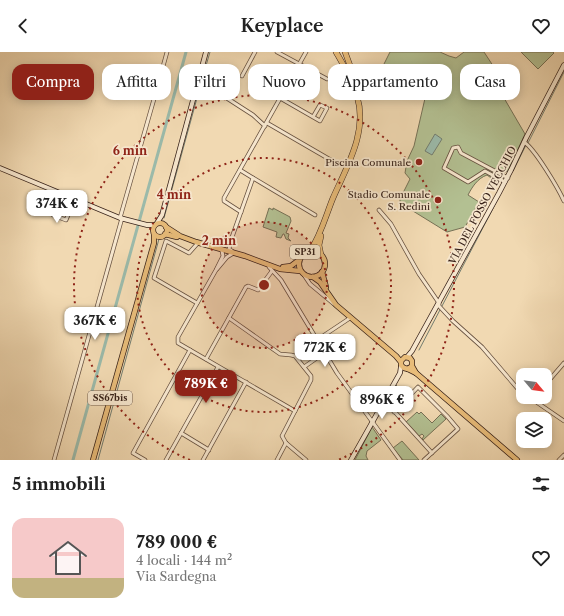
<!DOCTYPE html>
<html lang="it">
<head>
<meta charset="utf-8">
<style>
	:root { --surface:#fff; --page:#f2f2f2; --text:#222; --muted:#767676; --accent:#8f2418 }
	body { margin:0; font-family:"Libre Caslon Text",serif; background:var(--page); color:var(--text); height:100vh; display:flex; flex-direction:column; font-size:15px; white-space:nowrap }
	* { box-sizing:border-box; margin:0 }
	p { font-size:13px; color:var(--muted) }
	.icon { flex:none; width:22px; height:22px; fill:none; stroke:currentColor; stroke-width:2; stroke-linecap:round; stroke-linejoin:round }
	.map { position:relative; height:408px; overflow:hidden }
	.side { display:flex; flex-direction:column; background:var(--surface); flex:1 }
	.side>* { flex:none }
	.top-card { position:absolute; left:12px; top:12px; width:540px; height:36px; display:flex; gap:8px }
	.needle { width:26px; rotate:119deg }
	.controls { position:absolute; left:516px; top:316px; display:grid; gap:8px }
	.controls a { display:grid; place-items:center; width:36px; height:36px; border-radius:8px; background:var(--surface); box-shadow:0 2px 10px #0003; font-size:20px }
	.price { position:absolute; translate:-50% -34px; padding:0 9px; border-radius:8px; background:#fff; color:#222; font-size:13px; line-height:26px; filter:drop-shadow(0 1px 2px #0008) }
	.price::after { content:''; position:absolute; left:50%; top:24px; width:12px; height:9px; margin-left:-6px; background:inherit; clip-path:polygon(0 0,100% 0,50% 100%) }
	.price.active { background:var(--accent); color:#fff }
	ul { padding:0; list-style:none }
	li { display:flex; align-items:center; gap:12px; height:100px; padding:0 12px }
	li span { display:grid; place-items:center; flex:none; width:112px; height:80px; border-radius:12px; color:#555 }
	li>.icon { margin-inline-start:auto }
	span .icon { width:48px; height:48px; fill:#fffc; stroke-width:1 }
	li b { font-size:17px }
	h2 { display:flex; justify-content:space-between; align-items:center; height:48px; padding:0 12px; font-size:17px }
	.pill { padding:0 14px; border-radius:12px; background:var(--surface); box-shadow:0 2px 10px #0003; font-size:14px; line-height:36px }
	.pill.active { background:var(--accent); color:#fff }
	header { display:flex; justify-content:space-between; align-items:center; height:52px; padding:0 12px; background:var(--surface); font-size:18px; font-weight:600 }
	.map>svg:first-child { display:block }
	.green { fill:#b3c092; stroke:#767156 }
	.water { fill:#9bbaaa; stroke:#737d70 }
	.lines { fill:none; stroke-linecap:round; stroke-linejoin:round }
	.stream { stroke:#737d70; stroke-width:1 }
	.canal { stroke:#9bbaaa; stroke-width:3 }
	.street-casing { stroke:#66503f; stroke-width:4.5 }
	.secondary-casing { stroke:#382219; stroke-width:5.5 }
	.primary-casing { stroke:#382219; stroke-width:6 }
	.highway-casing { stroke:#382219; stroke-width:6 }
	.street { stroke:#f6e6cd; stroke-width:3 }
	.secondary { stroke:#f6e6cd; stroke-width:4 }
	.primary { stroke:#e8bc79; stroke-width:4.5 }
	.highway { stroke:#e8bc79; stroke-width:5 }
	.ring { fill:none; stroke:#8f2418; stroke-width:2; stroke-dasharray:2 4 }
	.poi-dot { fill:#8f2418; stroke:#f6e6cd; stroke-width:1.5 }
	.labels { text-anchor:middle; stroke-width:3.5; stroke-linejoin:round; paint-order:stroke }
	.shield { fill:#f6e6cd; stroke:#715d4f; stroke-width:1 }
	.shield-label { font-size:9px; font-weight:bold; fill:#382219 }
	.poi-label { font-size:10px; fill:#382219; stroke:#f6e6cd; text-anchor:end }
	.street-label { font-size:10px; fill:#382219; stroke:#f6e6cd }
	.centre { fill:#8f2418; stroke:#f6e6cd; stroke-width:2 }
	.ring-label { font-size:12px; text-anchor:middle; font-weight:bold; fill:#8f2418; stroke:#f6e6cd; stroke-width:3.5; stroke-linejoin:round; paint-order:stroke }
</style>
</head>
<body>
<header><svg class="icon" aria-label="back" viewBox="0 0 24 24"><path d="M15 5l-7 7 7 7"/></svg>Keyplace<svg class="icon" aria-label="heart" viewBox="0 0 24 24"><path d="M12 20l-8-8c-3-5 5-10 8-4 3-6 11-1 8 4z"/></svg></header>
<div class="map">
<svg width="564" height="408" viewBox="0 0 564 408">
	<rect width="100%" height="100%" fill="#f1d9b2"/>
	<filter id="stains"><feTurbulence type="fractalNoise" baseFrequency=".005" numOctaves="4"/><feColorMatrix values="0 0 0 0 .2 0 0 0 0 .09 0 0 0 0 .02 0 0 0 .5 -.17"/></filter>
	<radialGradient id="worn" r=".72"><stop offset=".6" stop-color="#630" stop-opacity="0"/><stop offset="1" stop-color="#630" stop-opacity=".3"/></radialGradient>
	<g class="green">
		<path d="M390,0H440L449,4L456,6L464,0H484L503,29L497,34L525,82L508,119L505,120L498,131L487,123C478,126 472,135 468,143L479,150L465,175L447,180L400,151V147L410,127L405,121L407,109L414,94L426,42L425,39L382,16Z"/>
		<polygon points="521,0 553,0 554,1 538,17"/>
		<polygon points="269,156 273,158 273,156 290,165 291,169 286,181 289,182 288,186 291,189 286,187 284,182 283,182 281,186 276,185 277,180 263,175"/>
		<polygon points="396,333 407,346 403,349 402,348 394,356 388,348"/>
		<polygon points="417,360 419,362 421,360 432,371 441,362 446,367 423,388 422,387 424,384 422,382 419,384 406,370"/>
		<polygon points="372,375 381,388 367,399 366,404 368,408 355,408"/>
		<polygon points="402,389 419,408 403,408 393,396"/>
	</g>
	<polygon class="water" points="435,82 442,87 432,103 425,99"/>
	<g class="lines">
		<g class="stream">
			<polyline points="203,24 210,0"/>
			<polyline points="528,91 564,20"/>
			<polyline points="513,119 526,93"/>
			<polyline points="164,166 202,28"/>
			<polyline points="419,298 499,145"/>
			<polyline points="98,408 159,187"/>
		</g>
		<polyline class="canal" points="73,408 186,0"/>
		<g class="street-casing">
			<g id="street">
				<polyline points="277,0 327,27"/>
				<polyline points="200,24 205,28 208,34 253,63 265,74"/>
				<polyline points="242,24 255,0"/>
				<polyline points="280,46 320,69 327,56 320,53 313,65"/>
				<polyline points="267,71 336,111"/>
				<path d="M524,90C535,97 558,136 564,149"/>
				<polyline points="253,126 315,163"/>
				<polyline points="505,130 485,119 468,130 444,116 453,96 458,95 461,101 508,126"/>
				<polyline points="50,145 81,157"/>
				<polyline points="59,148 53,163 66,168 72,154"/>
				<polyline points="379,158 391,172 419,222 439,251 439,254 453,269 482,295 518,337 523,341"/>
				<polyline points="241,160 224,149 224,146 306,0"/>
				<polyline points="120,166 154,47 167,0"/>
				<polyline points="197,192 189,201 166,189 154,226 197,251"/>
				<polyline points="222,199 223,204 216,218 178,285 178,291 295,359 282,384 286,391 306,408"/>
				<polyline points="232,199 229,197 231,188 253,126 240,118"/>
				<polyline points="269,213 269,215 281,228 337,321 400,408"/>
				<polyline points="217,217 227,205 232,202"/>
				<polyline points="304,223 310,232 334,252"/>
				<polyline points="229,266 280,302 291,303 295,304 311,324 311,328 295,359"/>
				<polyline points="317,288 350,266"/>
				<polyline points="206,307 246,235 248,234 258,238 272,219"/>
				<polyline points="304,315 324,301"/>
				<polyline points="545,333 564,311"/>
				<polyline points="529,345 564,369"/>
				<polyline points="384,348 432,401"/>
				<polyline points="394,360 418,335 447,364 458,377 424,408"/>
				<polyline points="181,381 209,398"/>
				<polyline points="54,408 122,166"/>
				<polyline points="145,408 133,401 190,298"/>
				<polyline points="166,408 218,315"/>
				<polyline points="203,408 246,330"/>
				<polyline points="277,408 286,391"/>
				<polyline points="559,408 564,403"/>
			</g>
		</g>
		<g class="secondary-casing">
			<g id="secondary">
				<polyline points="0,116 120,166 147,173 155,173"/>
				<polyline points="157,171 162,163 206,0"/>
				<polyline points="407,305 412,299 499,141 511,118 526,86 564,13"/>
				<polyline points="351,408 400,321 401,314"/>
			</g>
		</g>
		<g class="primary-casing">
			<g id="primary">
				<circle cx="160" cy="178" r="7"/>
				<polyline points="166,175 180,184 196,190 245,204 280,217 300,219"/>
				<polyline points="165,182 177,185"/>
				<circle cx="312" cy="212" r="13"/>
				<polyline points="283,215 291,214 299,208"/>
				<polyline points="322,220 326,235"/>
				<polyline points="313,225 320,230 336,253 396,304 401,310"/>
				<polyline points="412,314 408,317 404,316 401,313 401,309 405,305 410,306 412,309 412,314 416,321"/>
				<polyline points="408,317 416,321 517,408"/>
				<polyline points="93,408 154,191 154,182"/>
			</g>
		</g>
		<g class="highway-casing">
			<g id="highway">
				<polyline points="345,0 359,38"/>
				<polyline points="321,184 319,193 321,203"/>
				<path d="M310,199C321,183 326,163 333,146C347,114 368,80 357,44C353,29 344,14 336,0"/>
			</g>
		</g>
		<use href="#street" class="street"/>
		<use href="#secondary" class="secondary"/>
		<use href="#primary" class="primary"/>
		<use href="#highway" class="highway"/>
	</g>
	<circle cx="264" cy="233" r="63" fill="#8f2418" fill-opacity=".12"/>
	<g class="ring">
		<circle cx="264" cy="233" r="63"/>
		<circle cx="264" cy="233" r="127"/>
		<path d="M190 408A190 190 0 1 1 338 408"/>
	</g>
	<g class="poi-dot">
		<circle cx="419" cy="110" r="4"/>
		<circle cx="438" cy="148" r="4"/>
	</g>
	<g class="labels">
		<g class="shield">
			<rect x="290" y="193" width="30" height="14" rx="3"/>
			<rect x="88" y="339" width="44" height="14" rx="3"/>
		</g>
		<g class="shield-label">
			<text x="305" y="203">SP31</text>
			<text x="110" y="349">SS67bis</text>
		</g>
		<g class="poi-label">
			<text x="411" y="114">Piscina Comunale</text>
			<text x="430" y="146">Stadio Comunale<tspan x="430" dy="12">S. Redini</tspan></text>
		</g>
		<g class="street-label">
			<text transform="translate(482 153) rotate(-62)" y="4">VIA DEL FOSSO VECCHIO</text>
		</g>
	</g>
	<circle cx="264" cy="233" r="6" class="centre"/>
	<g class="ring-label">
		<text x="130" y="103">6 min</text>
		<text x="174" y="147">4 min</text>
		<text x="219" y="193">2 min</text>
	</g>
	<rect width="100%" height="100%" filter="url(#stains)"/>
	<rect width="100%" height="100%" fill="url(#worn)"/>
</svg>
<div class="controls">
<a><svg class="needle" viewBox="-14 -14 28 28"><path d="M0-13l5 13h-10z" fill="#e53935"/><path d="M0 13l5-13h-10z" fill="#767676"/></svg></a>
<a><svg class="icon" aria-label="layers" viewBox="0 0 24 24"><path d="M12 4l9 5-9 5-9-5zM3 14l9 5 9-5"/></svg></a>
</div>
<b class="price" style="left:57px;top:172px">374K €</b>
<b class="price" style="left:95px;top:289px">367K €</b>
<b class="price" style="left:325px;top:316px">772K €</b>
<b class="price active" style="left:206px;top:352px">789K €</b>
<b class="price" style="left:382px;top:368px">896K €</b>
<div class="top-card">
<a class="pill active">Compra</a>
<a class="pill">Affitta</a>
<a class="pill">Filtri</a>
<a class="pill">Nuovo</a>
<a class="pill">Appartamento</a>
<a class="pill">Casa</a>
</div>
</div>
<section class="side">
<h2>5 immobili<svg class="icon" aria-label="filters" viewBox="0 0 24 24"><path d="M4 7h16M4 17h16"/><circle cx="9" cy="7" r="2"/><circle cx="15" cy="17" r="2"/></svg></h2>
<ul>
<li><span style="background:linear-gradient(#f6c9c9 75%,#c2b280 0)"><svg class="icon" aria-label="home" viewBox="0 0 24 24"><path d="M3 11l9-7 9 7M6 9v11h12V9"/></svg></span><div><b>789 000 €</b><p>4 locali · 144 m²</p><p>Via Sardegna</p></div><svg class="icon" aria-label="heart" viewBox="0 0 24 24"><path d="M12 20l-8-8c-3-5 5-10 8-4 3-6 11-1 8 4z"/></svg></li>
</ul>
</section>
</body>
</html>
